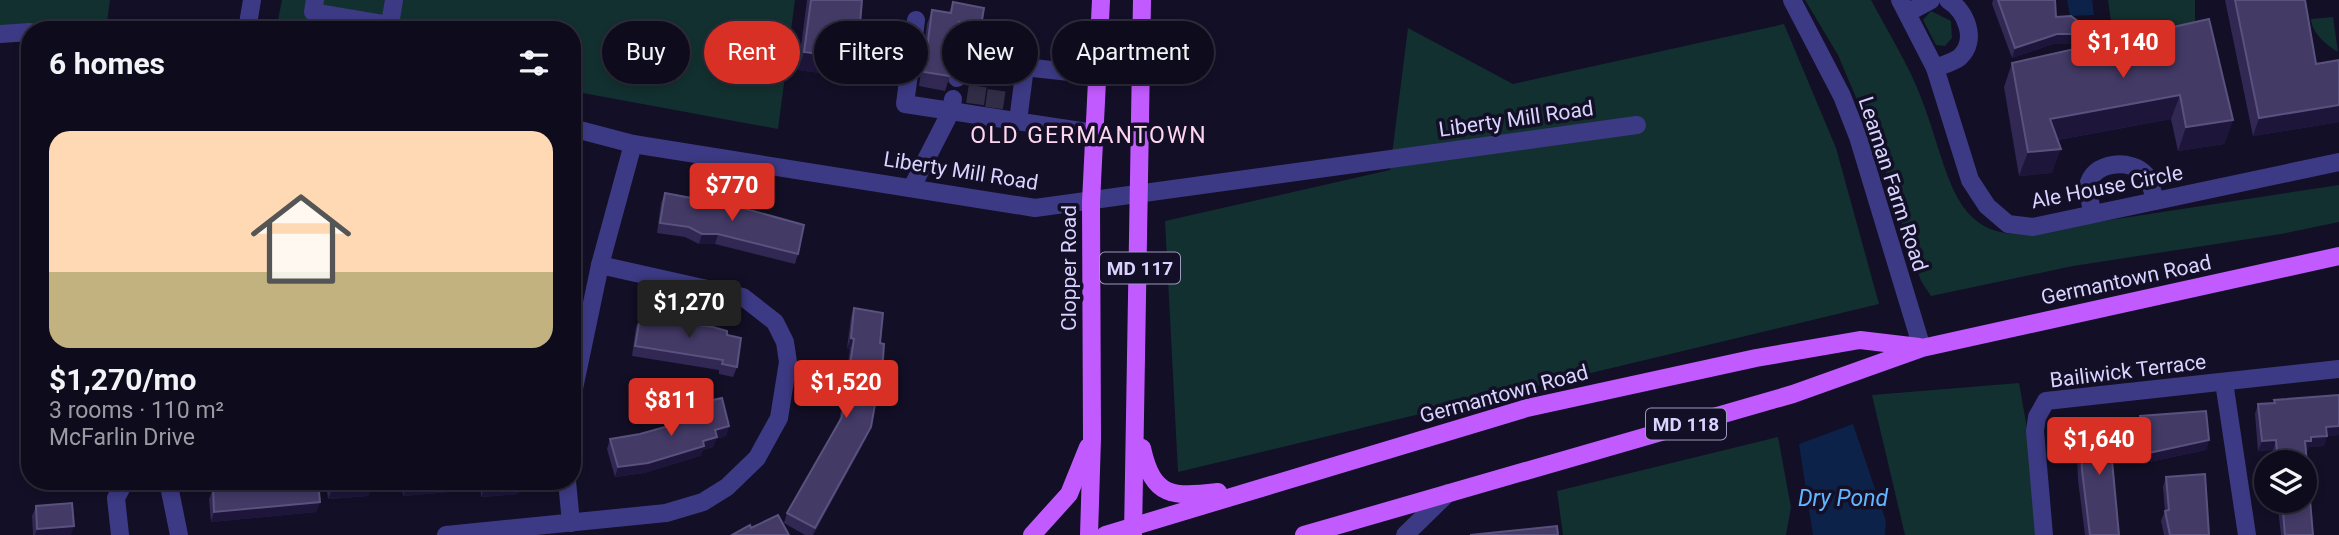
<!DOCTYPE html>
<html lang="en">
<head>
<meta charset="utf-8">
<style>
	:root { --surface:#0e0b1c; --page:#171425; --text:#f1f3f6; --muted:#9b9ba3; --line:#2e2b3b; --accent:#d93025 }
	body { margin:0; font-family:Roboto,sans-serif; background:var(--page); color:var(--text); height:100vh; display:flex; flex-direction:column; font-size:26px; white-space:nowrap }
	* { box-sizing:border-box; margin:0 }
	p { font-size:23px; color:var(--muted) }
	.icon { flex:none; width:38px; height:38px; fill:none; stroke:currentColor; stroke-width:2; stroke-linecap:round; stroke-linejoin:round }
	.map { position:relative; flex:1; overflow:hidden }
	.details { position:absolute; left:21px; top:21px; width:560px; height:469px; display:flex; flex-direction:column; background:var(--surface); border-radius:28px; box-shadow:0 4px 10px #0003,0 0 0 2px var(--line) }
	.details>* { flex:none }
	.hud { position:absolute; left:602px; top:21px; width:665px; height:63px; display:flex; gap:14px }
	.tools { position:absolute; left:2254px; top:450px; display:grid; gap:14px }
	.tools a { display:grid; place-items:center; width:63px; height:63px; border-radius:50%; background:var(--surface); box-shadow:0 4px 10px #0003,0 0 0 2px var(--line); font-size:35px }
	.price { position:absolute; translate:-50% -60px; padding:0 16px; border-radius:7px; background:var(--accent); color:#fff; font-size:23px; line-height:46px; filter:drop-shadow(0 2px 4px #0008) }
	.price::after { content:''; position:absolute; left:50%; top:42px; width:21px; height:16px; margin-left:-10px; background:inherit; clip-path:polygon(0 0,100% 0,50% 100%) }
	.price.current { background:#222; color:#fff }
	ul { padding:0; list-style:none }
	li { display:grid; align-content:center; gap:14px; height:371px; padding:0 28px }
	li+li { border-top:2px solid var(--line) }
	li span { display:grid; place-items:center; height:217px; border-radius:21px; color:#555 }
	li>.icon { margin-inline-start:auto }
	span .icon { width:126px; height:126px; fill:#fffc; stroke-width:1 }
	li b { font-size:30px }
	h2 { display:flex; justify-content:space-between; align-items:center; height:84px; padding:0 28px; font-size:30px }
	.tag { padding:0 24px; border-radius:32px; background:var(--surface); box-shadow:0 4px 10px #0003,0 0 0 2px var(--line); font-size:24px; line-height:63px }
	.tag.current { background:var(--accent); color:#fff }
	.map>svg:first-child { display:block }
	.green { fill:#12302f }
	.water { fill:#0c2248 }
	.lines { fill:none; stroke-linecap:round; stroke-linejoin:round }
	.minor-tunnel { stroke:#312d47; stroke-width:18; stroke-dasharray:18 9; stroke-linecap:butt }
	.minor { stroke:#3d3a85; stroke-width:18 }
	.major { stroke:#c25bff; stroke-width:18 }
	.wall { fill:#312854 }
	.shaded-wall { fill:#1d163a }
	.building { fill:#433a66; stroke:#5a527e; stroke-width:2 }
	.labels { text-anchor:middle; stroke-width:7; stroke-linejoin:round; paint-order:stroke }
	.shield { fill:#130f26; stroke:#9e99be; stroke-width:2 }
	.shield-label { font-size:19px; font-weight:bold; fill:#d9d4ff }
	.street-label { font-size:21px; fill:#d9d4ff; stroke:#130f26 }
	.neighbourhood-label { font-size:23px; letter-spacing:2px; fill:#ffd6f0; stroke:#130f26 }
	.water-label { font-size:23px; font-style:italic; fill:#62b6ff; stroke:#130f26 }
</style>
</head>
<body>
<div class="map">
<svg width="2339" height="535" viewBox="0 0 2339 535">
	<rect width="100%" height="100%" fill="#130f26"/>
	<g class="green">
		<polygon points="0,0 110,0 106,30 30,30 0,34"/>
		<polygon points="282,0 795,0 778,129 572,91 572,30 276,30"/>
		<path d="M1805,0H1871C1888,32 1909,65 1922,100C1955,187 1952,259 2071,226L2339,185V222L2281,234L2073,266L1931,296L1921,281L1879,152L1838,55Z"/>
		<polygon points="2108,0 2195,0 2195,25 2098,42 2111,21"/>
		<polygon points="1931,11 1951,21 1952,38 1945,46 1936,45 1923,20"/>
		<path d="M2333,17L2338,52C2326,45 2312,33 2311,19Z"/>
		<polygon points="1784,24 1836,148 1879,304 1178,472 1165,221 1390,170 1408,28 1513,84"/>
		<polygon points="2019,383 2046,535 1905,535 1872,395"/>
		<polygon points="1778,437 1791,507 1786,535 1563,535 1557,491"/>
	</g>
	<g class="water">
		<polygon points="2067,0 2092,0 2094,15 2070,16"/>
		<polygon points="1853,424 1886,521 1885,535 1813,535 1799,444"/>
	</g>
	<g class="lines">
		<g class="minor-tunnel">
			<polyline points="975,104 980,71"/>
			<polyline points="994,108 999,74"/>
		</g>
		<g class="minor">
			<polyline points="315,0 313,12 390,25"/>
			<polyline points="1792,0 1842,96 1858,137 1922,348"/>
			<polyline points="1900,0 1935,68 1970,180 1987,206 2008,224 2033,227 2339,162"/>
			<polyline points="1907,13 1931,0"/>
			<polyline points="916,20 905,104 951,111 953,99"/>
			<polyline points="247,30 252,0"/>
			<polyline points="389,30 394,0"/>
			<polyline points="0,34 30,32"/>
			<path d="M1935,68C1943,65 1954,62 1960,57C1978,40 1966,11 1948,0"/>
			<polyline points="957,78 960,60 1097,75"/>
			<polyline points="1018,121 1025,67"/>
			<polyline points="572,128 633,144 1035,208 1637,125"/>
			<polyline points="912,187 951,111 1094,133"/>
			<path d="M2093,214C2091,206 2088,195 2088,187C2091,161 2132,158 2146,175C2151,182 2153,193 2155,201"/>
			<polyline points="2224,382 2247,535"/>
			<polyline points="572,398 600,265 633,144"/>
			<polyline points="168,481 179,535"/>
			<polyline points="567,481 571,523"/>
			<polyline points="120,535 116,498 125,481"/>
			<polyline points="446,535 666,513 703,502 727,487 757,458 779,418 788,362 785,342 775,322 743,297 600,265"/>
			<polyline points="1405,535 1448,493"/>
			<polyline points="2044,535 2035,431 2037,417 2046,401 2339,369"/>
		</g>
		<g class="major">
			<path d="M1142,448C1153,498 1172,497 1218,492"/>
			<polyline points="1032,535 1069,494 1088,447"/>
			<polyline points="1089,535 1092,438 1091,202 1101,0"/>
			<polyline points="1105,535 1527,408 1756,358 1860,340 1919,347"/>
			<polyline points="1133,535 1142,0"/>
			<polyline points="1304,535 1793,394 1922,348 2339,256"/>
		</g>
	</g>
	<g class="wall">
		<polygon points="807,0 862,0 850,77 798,70"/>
		<polygon points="1993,0 2055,0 2056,17 2095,34 2091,44 2053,44 2012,58 1992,4"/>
		<polygon points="2225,0 2305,0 2316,64 2339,60 2339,122 2253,136"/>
		<polygon points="953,2 981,26 976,40 957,37 950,76 945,91 919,86 927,24 932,10 949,13"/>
		<polygon points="2209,19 2233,120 2224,144 2178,151 2171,119 2058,140 2052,173 2019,176 2004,87 2012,63"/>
		<polygon points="665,193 798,254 795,264 715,244 699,244 685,237 657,233 661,203"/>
		<polygon points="854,308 867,437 813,535 805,535 784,523 787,513 839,422 850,349 847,348 851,317"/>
		<polygon points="640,317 727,335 737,367 733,377 719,374 719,370 632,356 636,327"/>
		<polygon points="2339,395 2339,435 2327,436 2324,446 2309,447 2307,451 2306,451 2313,535 2281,535 2277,500 2305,500 2305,462 2274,462 2273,450 2258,451 2255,414 2258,404 2273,403 2274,400"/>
		<polygon points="708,401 729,426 726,436 716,439 713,447 703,450 700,456 644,473 615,477 607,449 610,439 640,434 693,419 695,412 704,410"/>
		<polygon points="2140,416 2209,440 2206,450 2140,464 2136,425"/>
		<polygon points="2080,421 2119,535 2085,535 2078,480 2076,431"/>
		<polygon points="2166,477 2209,535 2164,535 2161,521 2165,511 2163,487"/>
		<polygon points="42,481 68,481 65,489 42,482"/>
		<polygon points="326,481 371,481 372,486 368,496 328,499"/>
		<polygon points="402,481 453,481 453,482 449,492 403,496"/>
		<polygon points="480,481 521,481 521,484 518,494 481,497"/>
		<polygon points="213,489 320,502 316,512 211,522 209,499"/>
		<polygon points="36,506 71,535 33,535 32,516"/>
	</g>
	<g class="shaded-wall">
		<polygon points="2057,34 2095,34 2091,44 2053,44 2012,58 2015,48"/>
		<polygon points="804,52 857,59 850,77 798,70"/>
		<polygon points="2180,95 2171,119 2041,143 2050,119"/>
		<polygon points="2339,105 2339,122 2253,136 2259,118"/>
		<polygon points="2233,120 2224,144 2178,151 2186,127"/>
		<polygon points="2061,149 2052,173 2019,176 2028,152"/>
		<polygon points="702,234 718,234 715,244 699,244"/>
		<polygon points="851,338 854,339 850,349 847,348"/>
		<polygon points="729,426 726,436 716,439 713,447 703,450 700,456 644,473 615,477 618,467 703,441 715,430"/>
		<polygon points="2339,426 2339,435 2327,436 2324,446 2309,447 2307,451 2302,451 2305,441 2326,427"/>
		<polygon points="871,427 867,437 812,535 815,528"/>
		<polygon points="2209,440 2206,450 2140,464 2144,454"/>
		<polygon points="2276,440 2273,450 2258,451 2262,441"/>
		<polygon points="453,482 449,492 403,496 407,486"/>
		<polygon points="521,484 518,494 481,497 485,487"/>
		<polygon points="372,486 368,496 328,499 332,489"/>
		<polygon points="320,502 316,512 211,522 214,512"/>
		<polygon points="74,526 71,535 35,535 37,529"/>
	</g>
	<g class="building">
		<polygon points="811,0 862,0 857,59 804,52"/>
		<polygon points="1998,0 2055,0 2056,17 2071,16 2095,34 2057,34 2015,48"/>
		<polygon points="2235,0 2305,0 2316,64 2339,60 2339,105 2259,118"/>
		<polygon points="953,2 984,8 981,26 959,22 950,76 924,72 932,10 951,13"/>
		<polygon points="2209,19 2233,120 2186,127 2180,95 2050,119 2061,149 2028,152 2012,63"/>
		<polygon points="665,193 739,207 804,225 798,254 718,234 702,234 689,227 660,223"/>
		<polygon points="854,308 883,313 880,343 884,344 883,359 871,427 815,528 787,513 842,417 854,339 851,338"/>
		<polygon points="640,317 713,327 727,331 727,335 741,338 737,367 722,364 723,360 635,346"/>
		<polygon points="2339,395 2339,426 2326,427 2327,436 2311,437 2311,441 2305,441 2313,535 2285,535 2282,500 2305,500 2305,462 2278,462 2276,440 2262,441 2258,404 2275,403 2274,400"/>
		<polygon points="722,398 729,426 715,430 717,437 703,441 704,446 648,463 618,467 610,439 640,434 697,418 695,412 710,409 708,401"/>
		<polygon points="2206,411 2209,440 2144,454 2140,416"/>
		<polygon points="2108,418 2119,535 2090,535 2082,470 2080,421"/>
		<polygon points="2205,474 2209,535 2170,535 2165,511 2169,510 2166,477"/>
		<polygon points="291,481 318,481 320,502 214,512 213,489"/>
		<polygon points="331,481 371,481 372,486 332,489"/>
		<polygon points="407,481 453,481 453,482 407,486"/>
		<polygon points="484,481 521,481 521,484 485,487"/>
		<polygon points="72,503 74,526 37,529 36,506"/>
		<polygon points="778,515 789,535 732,535 750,525 751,528"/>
		<polygon points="1557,526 1558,535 1470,535"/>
	</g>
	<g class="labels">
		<g class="shield">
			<rect x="1100" y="252.5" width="80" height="31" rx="5"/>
			<rect x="1646" y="408.5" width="80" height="31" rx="5"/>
		</g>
		<g class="shield-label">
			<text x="1140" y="275">MD 117</text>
			<text x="1686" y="431">MD 118</text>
		</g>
		<g class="street-label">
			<text transform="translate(1516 119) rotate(-8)" y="7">Liberty Mill Road</text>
			<text transform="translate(961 171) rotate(9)" y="7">Liberty Mill Road</text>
			<text transform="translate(1893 184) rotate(72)" y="7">Leaman Farm Road</text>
			<text transform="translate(2107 187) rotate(-11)" y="7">Ale House Circle</text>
			<text transform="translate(1069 268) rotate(-90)" y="7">Clopper Road</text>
			<text transform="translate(2126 280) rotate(-12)" y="7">Germantown Road</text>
			<text transform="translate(2128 371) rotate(-7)" y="7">Bailiwick Terrace</text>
			<text transform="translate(1504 394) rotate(-15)" y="7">Germantown Road</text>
		</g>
		<g class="neighbourhood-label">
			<text x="1089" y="143">OLD GERMANTOWN</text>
		</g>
		<g class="water-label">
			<text x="1843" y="506">Dry Pond</text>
		</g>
	</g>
</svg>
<div class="tools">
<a><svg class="icon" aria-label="layers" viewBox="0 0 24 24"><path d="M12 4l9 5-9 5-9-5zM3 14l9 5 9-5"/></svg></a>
</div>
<b class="price" style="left:2123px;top:80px">$1,140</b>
<b class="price" style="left:732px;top:223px">$770</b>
<b class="price current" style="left:689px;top:340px">$1,270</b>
<b class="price" style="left:846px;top:420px">$1,520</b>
<b class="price" style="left:671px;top:438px">$811</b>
<b class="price" style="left:2099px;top:477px">$1,640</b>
<div class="hud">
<a class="tag">Buy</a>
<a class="tag current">Rent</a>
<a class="tag">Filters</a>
<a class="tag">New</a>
<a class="tag">Apartment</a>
</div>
<section class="details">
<h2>6 homes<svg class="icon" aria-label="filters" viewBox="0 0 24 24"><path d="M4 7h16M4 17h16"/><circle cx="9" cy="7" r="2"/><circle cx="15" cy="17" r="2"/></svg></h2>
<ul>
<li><span style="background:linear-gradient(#ffd9b3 65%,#c2b280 0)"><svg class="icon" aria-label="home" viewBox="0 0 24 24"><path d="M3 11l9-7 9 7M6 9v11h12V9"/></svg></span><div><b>$1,270/mo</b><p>3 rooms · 110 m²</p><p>McFarlin Drive</p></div></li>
</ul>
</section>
</div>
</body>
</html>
